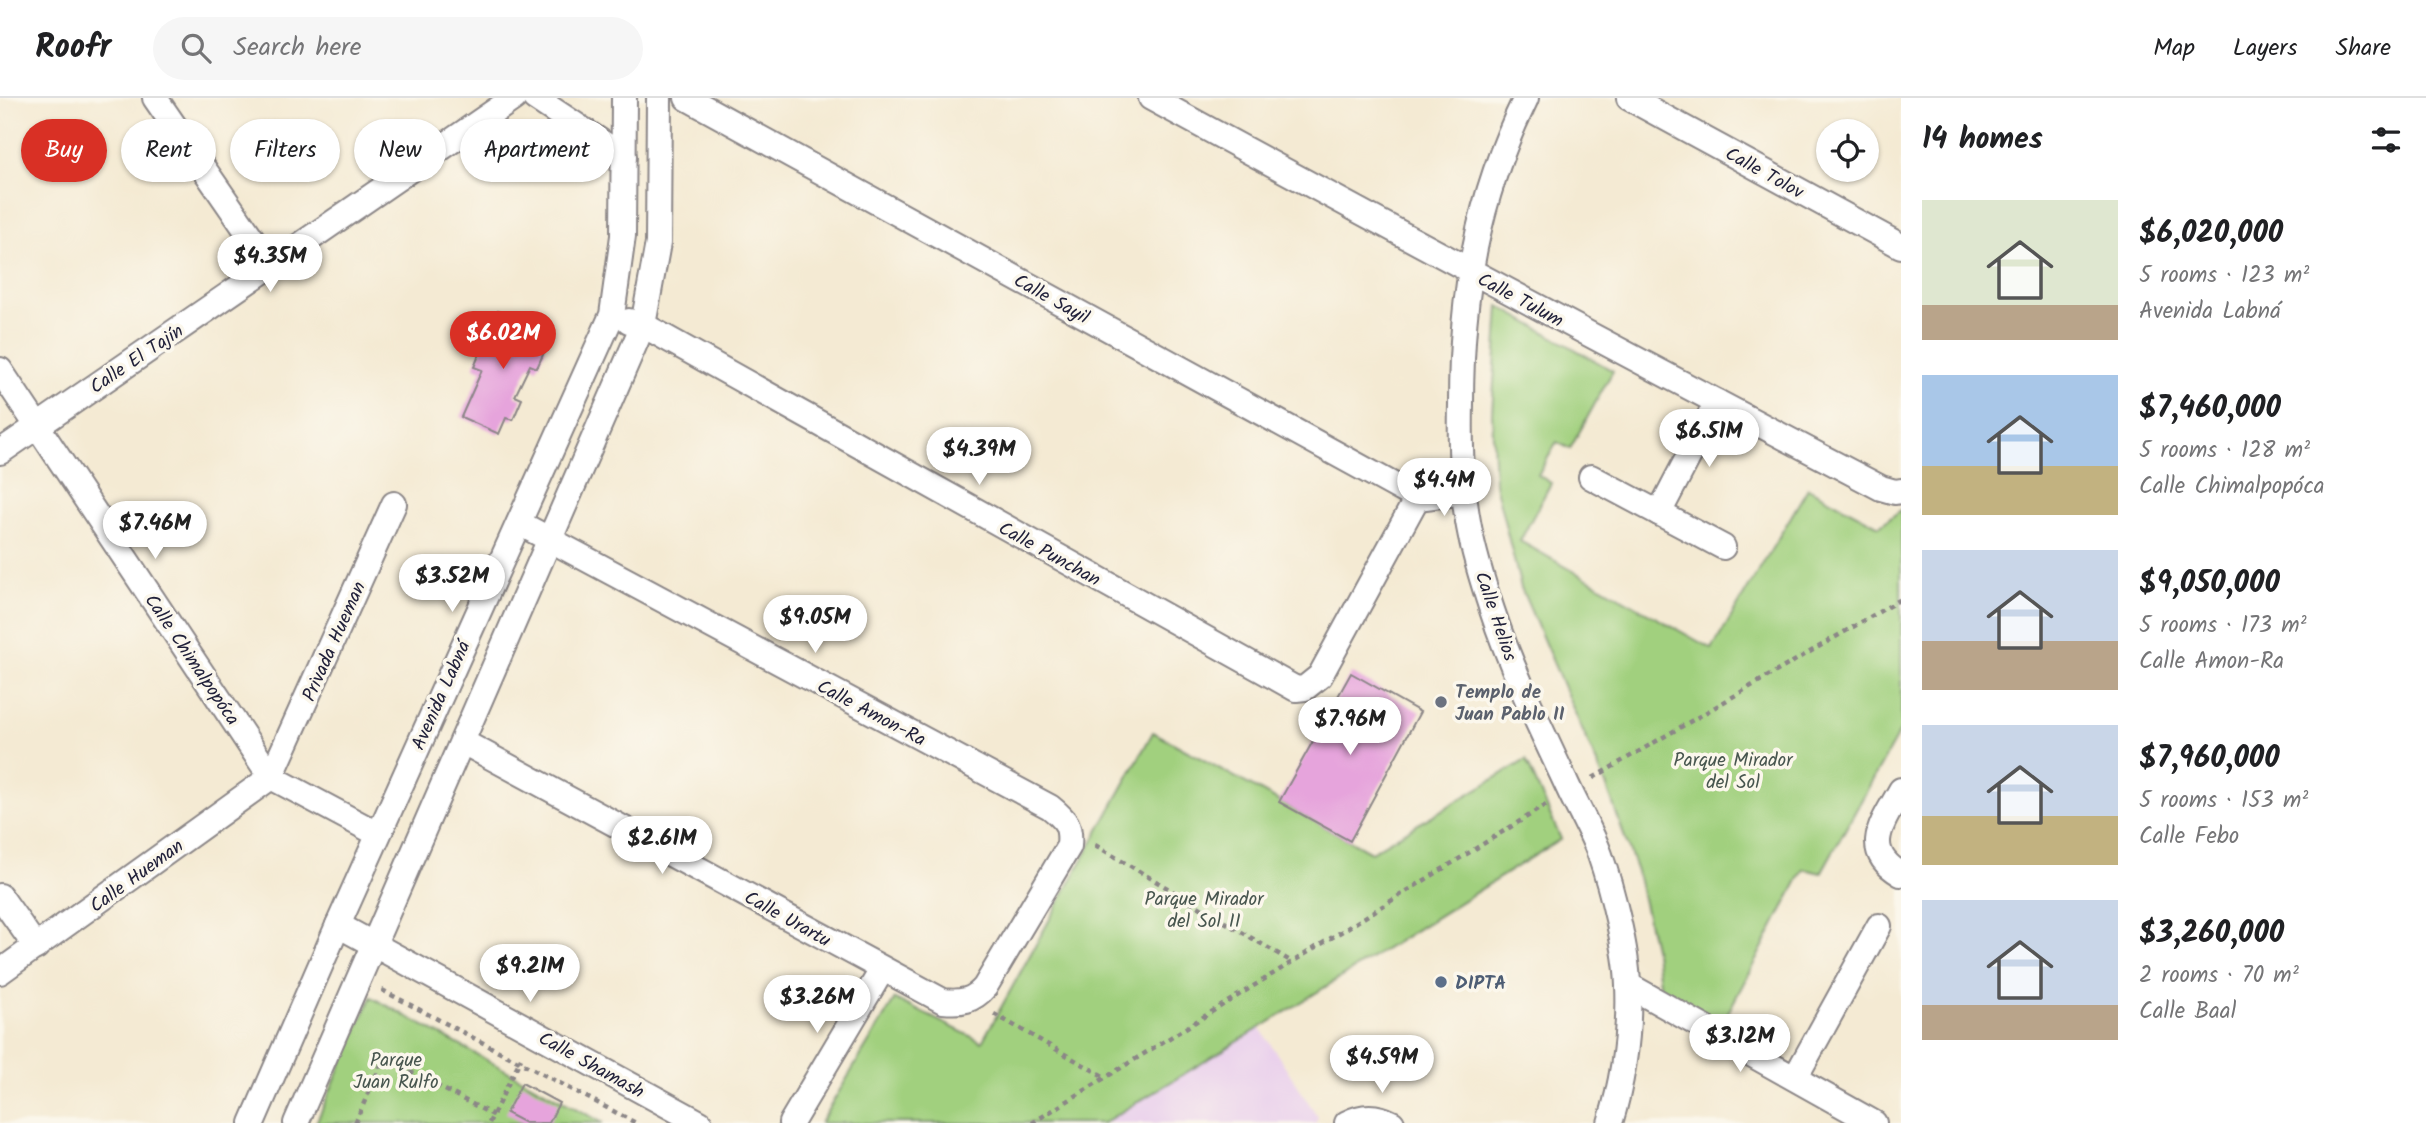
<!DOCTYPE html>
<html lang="en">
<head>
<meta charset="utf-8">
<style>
	:root { --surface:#fff; --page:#f6f6f6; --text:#202124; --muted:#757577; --line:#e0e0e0; --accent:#d93025 }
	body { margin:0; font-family:Kalam,sans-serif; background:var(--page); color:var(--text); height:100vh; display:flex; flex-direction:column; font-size:26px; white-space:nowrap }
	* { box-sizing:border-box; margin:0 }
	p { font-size:23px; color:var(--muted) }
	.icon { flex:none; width:38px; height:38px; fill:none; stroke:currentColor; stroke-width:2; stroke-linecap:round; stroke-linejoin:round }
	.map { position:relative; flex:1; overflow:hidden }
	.sheet { display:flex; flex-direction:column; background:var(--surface); width:525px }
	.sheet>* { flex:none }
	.top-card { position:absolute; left:21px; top:21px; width:665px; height:63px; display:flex; gap:14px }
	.fabs { position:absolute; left:1816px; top:21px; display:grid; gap:14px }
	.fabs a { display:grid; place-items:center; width:63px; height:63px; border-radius:50%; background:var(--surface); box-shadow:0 2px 5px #0004; font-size:35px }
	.price { position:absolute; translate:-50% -60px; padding:0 16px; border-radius:24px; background:#fff; color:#222; font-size:23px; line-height:46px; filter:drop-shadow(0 2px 4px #0008) }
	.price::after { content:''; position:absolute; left:50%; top:42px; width:21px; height:16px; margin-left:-10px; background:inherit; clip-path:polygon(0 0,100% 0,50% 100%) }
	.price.current { background:var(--accent); color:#fff }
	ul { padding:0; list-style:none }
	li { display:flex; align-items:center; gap:21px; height:175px; padding:0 21px }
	li span { display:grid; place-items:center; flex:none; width:196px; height:140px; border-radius:0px; color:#555 }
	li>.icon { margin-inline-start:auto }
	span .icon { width:84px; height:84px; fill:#fffc; stroke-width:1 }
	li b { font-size:30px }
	h2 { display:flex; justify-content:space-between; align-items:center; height:84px; padding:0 21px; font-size:30px }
	.tag { padding:0 24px; border-radius:32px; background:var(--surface); box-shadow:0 2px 5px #0004; font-size:24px; line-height:63px }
	.tag.current { background:var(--accent); color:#fff }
	header { display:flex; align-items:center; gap:42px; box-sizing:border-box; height:98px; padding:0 35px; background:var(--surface); border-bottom:2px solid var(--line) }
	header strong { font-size:33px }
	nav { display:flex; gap:38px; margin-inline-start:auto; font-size:24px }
	.search { width:490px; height:63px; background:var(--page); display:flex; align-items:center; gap:18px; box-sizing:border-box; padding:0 24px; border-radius:38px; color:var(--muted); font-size:26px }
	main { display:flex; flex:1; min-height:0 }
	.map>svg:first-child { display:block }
	.built { fill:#ead1ec }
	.green { fill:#a1d07e; stroke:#62795c; stroke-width:2 }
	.building { fill:#e6a4dc }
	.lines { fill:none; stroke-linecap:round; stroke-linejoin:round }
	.minor-casing { stroke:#8b8687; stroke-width:28 }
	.path { stroke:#8b8687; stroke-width:4.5; stroke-dasharray:5 5; stroke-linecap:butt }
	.minor { stroke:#fff; stroke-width:24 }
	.worship-dot { fill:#6b7280; stroke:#fbf7ec; stroke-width:2.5 }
	.service-dot { fill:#5c6f8a; stroke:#fbf7ec; stroke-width:2.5 }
	.labels { text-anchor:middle; stroke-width:7; stroke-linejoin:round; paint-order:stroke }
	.street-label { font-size:19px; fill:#22223b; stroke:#fbf7ec }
	.worship-label { font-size:19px; font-weight:bold; fill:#5b616d; stroke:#fbf7ec; text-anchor:start }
	.park-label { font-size:19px; fill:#48564f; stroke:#fbf7ec }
	.service-label { font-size:19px; font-weight:bold; fill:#4e5e75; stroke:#fbf7ec; text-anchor:start }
</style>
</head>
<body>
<header>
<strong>Roofr</strong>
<div class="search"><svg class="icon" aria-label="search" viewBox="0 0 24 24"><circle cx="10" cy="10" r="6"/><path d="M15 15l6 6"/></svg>Search here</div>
<nav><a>Map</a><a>Layers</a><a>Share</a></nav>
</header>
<main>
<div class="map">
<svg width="1901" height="1025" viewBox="0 0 1901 1025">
	<rect width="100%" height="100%" fill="#fbf7ec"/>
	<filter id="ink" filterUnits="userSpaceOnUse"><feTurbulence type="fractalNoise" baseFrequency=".0143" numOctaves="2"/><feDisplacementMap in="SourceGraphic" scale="14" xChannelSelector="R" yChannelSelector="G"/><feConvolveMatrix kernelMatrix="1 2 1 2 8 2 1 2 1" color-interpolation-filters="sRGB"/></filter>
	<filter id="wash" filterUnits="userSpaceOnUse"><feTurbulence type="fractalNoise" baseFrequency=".00686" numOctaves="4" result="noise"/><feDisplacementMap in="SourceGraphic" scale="28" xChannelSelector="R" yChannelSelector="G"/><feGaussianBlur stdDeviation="1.57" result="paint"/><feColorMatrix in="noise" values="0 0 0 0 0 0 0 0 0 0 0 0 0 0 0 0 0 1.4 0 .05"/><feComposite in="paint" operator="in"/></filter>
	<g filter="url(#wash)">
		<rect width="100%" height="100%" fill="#f4ead3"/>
		<polygon class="built" points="1260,930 1318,1019 1315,1025 1103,1025"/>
		<g class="green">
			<polygon points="1499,208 1613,273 1570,351 1557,344 1538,377 1551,385 1520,443 1712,551 1808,390 1879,428 1901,412 1901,631 1821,775 1804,771 1721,928 1660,894 1655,854 1637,774 1607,689 1521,490 1495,386 1492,315"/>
			<polygon points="1153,634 1371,754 1526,662 1561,741 1260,930 1103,1025 820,1025 895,901 982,944"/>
			<polygon points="371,899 603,1025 316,1025"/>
		</g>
		<g id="blocks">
			<g class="building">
				<polygon points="498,213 545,234 539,247 546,250 537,270 530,267 515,298 522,301 513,322 506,320 499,336 461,319 482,272 474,269"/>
				<polygon points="1351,575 1420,614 1350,743 1279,704"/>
				<polygon points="522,985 559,1005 549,1025 525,1025 506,1015"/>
			</g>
		</g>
	</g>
	<g filter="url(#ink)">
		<use href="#blocks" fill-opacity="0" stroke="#8b8687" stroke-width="2"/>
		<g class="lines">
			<g class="minor-casing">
				<g id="minor">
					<polyline points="155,0 271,168"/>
					<polyline points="535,0 624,59"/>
					<polyline points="687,0 1417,400"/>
					<path d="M1151,0C1393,132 1636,262 1881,390L1895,394L1901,393"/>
					<path d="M1526,0C1477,100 1461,196 1461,306C1460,347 1461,389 1469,429C1474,456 1483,485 1492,512C1512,573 1541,631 1568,689C1578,711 1592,734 1600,757C1612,791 1627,852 1628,887C1630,933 1623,982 1610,1025"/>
					<polyline points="1629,0 1901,148"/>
					<polyline points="629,223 643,227 1296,591 1305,590 1320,578 1417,400"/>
					<polyline points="0,272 271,679 378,736"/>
					<polyline points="0,354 514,0"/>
					<polyline points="1591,379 1723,449"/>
					<polyline points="1417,400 1465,394"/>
					<polyline points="1659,415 1717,304"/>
					<path d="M463,644L943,903C961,905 973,903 985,889L1069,748C1071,727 1066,722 1050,709L519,425"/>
					<polyline points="271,679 394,406"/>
					<path d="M1901,692C1884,723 1859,752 1901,776"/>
					<polyline points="0,798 36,849"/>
					<polyline points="338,827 700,1025"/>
					<polyline points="0,874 271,679"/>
					<polyline points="1628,887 1874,1025"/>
					<polyline points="1795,980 1879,828"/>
					<polyline points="252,1025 338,827 612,217 623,138 624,0"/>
					<polyline points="296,1025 643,227 658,145 659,0"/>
					<polyline points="791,1025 882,872"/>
					<path d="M1347,1025C1362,1017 1377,1017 1392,1025"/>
				</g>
			</g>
			<g class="path">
				<polyline points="1593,680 1901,501"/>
				<polyline points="1095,747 1292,864"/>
				<polyline points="382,892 636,1025"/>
				<polyline points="994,916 1105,979"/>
				<polyline points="355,1025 384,960 493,1017"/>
				<polyline points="489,1025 521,960"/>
				<polyline points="1032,1025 1546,707"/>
			</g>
			<use href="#minor" class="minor"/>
		</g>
	</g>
	<circle class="worship-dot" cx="1441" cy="604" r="7"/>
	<circle class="service-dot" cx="1441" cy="884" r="7"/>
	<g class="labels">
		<g class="street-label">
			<text transform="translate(1765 74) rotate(29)" y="7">Calle Tolov</text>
			<text transform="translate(1052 200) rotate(29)" y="7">Calle Sayil</text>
			<text transform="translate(1521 201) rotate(28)" y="7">Calle Tulum</text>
			<text transform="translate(136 260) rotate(-34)" y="7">Calle El Tajín</text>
			<text transform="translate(1050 455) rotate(29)" y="7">Calle Punchan</text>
			<text transform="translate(1497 518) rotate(71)" y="7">Calle Helios</text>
			<text transform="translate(333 543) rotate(-66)" y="7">Privada Hueman</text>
			<text transform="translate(193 561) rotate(56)" y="7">Calle Chimalpopóca</text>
			<text transform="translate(440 597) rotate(-66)" y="7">Avenida Labná</text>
			<text transform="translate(872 614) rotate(28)" y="7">Calle Amon-Ra</text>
			<text transform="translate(136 777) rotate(-36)" y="7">Calle Hueman</text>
			<text transform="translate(788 820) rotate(29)" y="7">Calle Urartu</text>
			<text transform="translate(592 966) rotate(29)" y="7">Calle Shamash</text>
		</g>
		<g class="worship-label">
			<text x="1455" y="600">Templo de<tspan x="1455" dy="22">Juan Pablo II</tspan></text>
		</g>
		<g class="park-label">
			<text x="1733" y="668">Parque Mirador<tspan x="1733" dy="22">del Sol</tspan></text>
			<text x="1204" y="807">Parque Mirador<tspan x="1204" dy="22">del Sol II</tspan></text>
			<text x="396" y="968">Parque<tspan x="396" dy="22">Juan Rulfo</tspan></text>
		</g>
		<g class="service-label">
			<text x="1455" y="891">DIPTA</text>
		</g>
	</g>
</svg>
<div class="fabs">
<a><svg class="icon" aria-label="locate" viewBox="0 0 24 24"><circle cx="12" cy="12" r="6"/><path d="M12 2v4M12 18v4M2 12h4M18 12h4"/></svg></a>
</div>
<b class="price" style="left:270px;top:196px">$4.35M</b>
<b class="price current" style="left:503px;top:273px">$6.02M</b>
<b class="price" style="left:1709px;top:371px">$6.51M</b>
<b class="price" style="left:979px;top:389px">$4.39M</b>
<b class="price" style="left:1444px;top:420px">$4.4M</b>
<b class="price" style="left:155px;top:463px">$7.46M</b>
<b class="price" style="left:452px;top:516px">$3.52M</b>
<b class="price" style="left:815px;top:557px">$9.05M</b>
<b class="price" style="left:1350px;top:659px">$7.96M</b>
<b class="price" style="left:662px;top:778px">$2.61M</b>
<b class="price" style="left:530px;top:906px">$9.21M</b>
<b class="price" style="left:817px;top:937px">$3.26M</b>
<b class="price" style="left:1740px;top:976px">$3.12M</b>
<b class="price" style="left:1382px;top:997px">$4.59M</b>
<div class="top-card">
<a class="tag current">Buy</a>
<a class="tag">Rent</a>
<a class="tag">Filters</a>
<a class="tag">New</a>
<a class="tag">Apartment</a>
</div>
</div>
<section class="sheet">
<h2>14 homes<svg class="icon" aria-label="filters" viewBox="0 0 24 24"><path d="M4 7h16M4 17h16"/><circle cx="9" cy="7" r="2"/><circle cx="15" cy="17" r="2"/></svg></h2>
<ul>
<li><span style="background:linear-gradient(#dfe7d0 75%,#b9a48a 0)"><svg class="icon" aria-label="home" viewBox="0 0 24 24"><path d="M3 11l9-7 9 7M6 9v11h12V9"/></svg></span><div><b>$6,020,000</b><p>5 rooms · 123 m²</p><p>Avenida Labná</p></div></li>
<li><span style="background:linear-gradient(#a9c7e8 65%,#c2b280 0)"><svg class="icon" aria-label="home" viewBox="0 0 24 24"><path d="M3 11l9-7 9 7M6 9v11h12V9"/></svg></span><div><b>$7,460,000</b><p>5 rooms · 128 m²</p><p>Calle Chimalpopóca</p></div></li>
<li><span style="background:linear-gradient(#c9d6e8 65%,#b9a48a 0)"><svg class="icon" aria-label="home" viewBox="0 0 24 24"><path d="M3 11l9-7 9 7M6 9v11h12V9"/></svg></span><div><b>$9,050,000</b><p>5 rooms · 173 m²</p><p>Calle Amon-Ra</p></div></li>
<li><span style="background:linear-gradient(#c9d6e8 65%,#c2b280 0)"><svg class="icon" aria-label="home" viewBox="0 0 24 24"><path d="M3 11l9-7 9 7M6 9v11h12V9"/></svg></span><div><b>$7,960,000</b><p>5 rooms · 153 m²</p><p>Calle Febo</p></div></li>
<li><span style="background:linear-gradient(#c9d6e8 75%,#b9a48a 0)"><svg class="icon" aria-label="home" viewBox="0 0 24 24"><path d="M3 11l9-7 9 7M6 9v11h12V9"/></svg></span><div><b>$3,260,000</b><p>2 rooms · 70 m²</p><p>Calle Baal</p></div></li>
</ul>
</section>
</main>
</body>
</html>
